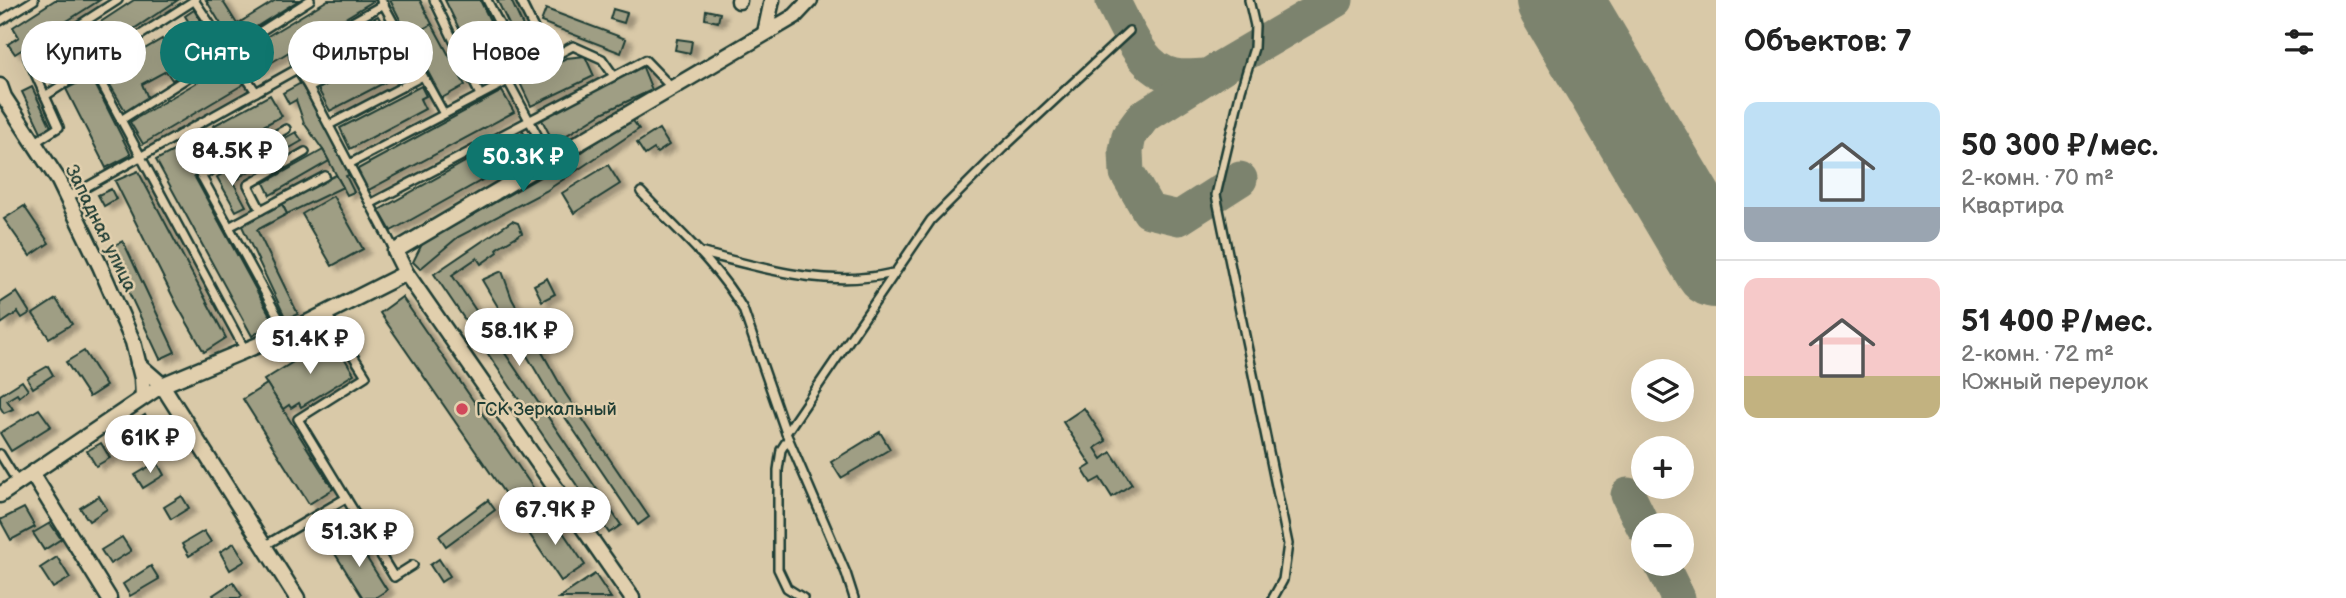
<!DOCTYPE html>
<html lang="ru">
<head>
<meta charset="utf-8">
<style>
	:root { --surface:#fff; --page:#f2f2f2; --text:#222; --muted:#767676; --line:#e0e0e0; --accent:#0f766e }
	body { margin:0; font-family:"Balsamiq Sans",sans-serif; background:var(--page); color:var(--text); height:100vh; display:flex; flex-direction:column; font-size:26px; white-space:nowrap }
	* { box-sizing:border-box; margin:0 }
	p { font-size:23px; color:var(--muted) }
	.icon { flex:none; width:38px; height:38px; fill:none; stroke:currentColor; stroke-width:2; stroke-linecap:round; stroke-linejoin:round }
	.map { position:relative; flex:1; overflow:hidden }
	.sheet { display:flex; flex-direction:column; background:var(--surface); width:630px }
	.sheet>* { flex:none }
	.banner { position:absolute; left:21px; top:21px; width:665px; height:63px; display:flex; gap:14px }
	.fabs { position:absolute; left:1631px; top:359px; display:grid; gap:14px }
	.fabs a { display:grid; place-items:center; width:63px; height:63px; border-radius:50%; background:var(--surface); box-shadow:0 7px 28px #0002; font-size:35px }
	.price { position:absolute; translate:-50% -60px; padding:0 16px; border-radius:24px; background:#fff; color:#222; font-size:23px; line-height:46px; filter:drop-shadow(0 2px 4px #0008) }
	.price::after { content:''; position:absolute; left:50%; top:42px; width:21px; height:16px; margin-left:-10px; background:inherit; clip-path:polygon(0 0,100% 0,50% 100%) }
	.price.on { background:var(--accent); color:#fff }
	ul { padding:0; list-style:none }
	li { display:flex; align-items:center; gap:21px; height:175px; padding:0 28px }
	li+li { border-top:2px solid var(--line) }
	li span { display:grid; place-items:center; flex:none; width:196px; height:140px; border-radius:14px; color:#555 }
	li>.icon { margin-inline-start:auto }
	span .icon { width:84px; height:84px; fill:#fffc; stroke-width:1 }
	li b { font-size:30px }
	h2 { display:flex; justify-content:space-between; align-items:center; height:84px; padding:0 28px; font-size:30px }
	.pill { padding:0 24px; border-radius:32px; background:var(--surface); box-shadow:0 7px 28px #0002; font-size:24px; line-height:63px }
	.pill.on { background:var(--accent); color:#fff }
	main { display:flex; flex:1; min-height:0 }
	.map>svg:first-child { display:block }
	.lines { fill:none; stroke-linecap:round; stroke-linejoin:round }
	.taxiway { stroke:#7c836e; stroke-width:35 }
	.runway { stroke:#7c836e; stroke-width:86 }
	.building { fill:#9f9e84; stroke:#1f3d34; stroke-width:2; filter:url(#shadow) }
	.lane-casing { stroke:#1f3d34; stroke-width:12 }
	.street-casing { stroke:#1f3d34; stroke-width:19 }
	.lane { stroke:#e1cfad; stroke-width:7 }
	.street { stroke:#e1cfad; stroke-width:14 }
	.poi-dot { fill:#d1495b; stroke:#e1cfad; stroke-width:2.5 }
	.labels { text-anchor:middle; stroke-width:5; stroke-linejoin:round; paint-order:stroke }
	.street-label { font-size:18px; fill:#1f3d34; stroke:#e1cfad }
	.poi-label { font-size:18px; fill:#1f3d34; stroke:#e1cfad; text-anchor:start }
</style>
</head>
<body>
<main>
<div class="map">
<svg width="1716" height="598" viewBox="0 0 1716 598">
	<defs>
		<filter id="shadow"><feDropShadow dx="7" dy="4" stdDeviation="2" flood-color="#0004"/></filter>
	</defs>
	<rect width="100%" height="100%" fill="#d9c9a8"/>
	<filter id="ink" filterUnits="userSpaceOnUse"><feTurbulence type="fractalNoise" baseFrequency=".0143" numOctaves="2"/><feDisplacementMap in="SourceGraphic" scale="14" xChannelSelector="R" yChannelSelector="G"/><feConvolveMatrix kernelMatrix="1 2 1 2 8 2 1 2 1" color-interpolation-filters="sRGB"/></filter>
	<g filter="url(#ink)">
		<g class="lines">
			<g class="taxiway">
				<path d="M1113,2C1127,28 1142,71 1175,76C1186,78 1197,76 1208,76"/>
				<polyline points="1240,179 1179,218 1149,211 1127,173 1126,151 1129,136 1143,117 1222,67 1336,0"/>
				<polyline points="1628,495 1643,526"/>
				<polyline points="1661,564 1678,598"/>
			</g>
			<polyline class="runway" points="1559,0 1716,265"/>
		</g>
		<g class="building">
			<polygon points="55,0 100,0 15,54 8,44 19,37 13,27"/>
			<polygon points="134,0 178,0 51,83 38,63"/>
			<polygon points="206,0 222,0 237,24 276,0 299,0 232,42"/>
			<polygon points="328,0 375,0 254,73 241,52"/>
			<polygon points="390,0 420,0 432,24 409,37"/>
			<polygon points="445,0 480,0 514,70 486,84"/>
			<polygon points="497,0 511,0 534,50 523,53"/>
			<polygon points="546,9 626,39 621,53 541,22"/>
			<polygon points="613,9 627,13 624,23 610,19"/>
			<polygon points="194,10 206,30 194,37 190,31 193,29 185,16"/>
			<polygon points="706,10 720,13 718,22 705,19"/>
			<polygon points="378,16 390,38 312,78 301,55"/>
			<polygon points="432,24 465,85 442,98 409,37"/>
			<polygon points="162,39 181,75 172,80 166,71 142,84 148,98 126,112 103,73"/>
			<polygon points="677,39 692,41 690,53 675,50"/>
			<polygon points="200,47 206,55 196,62 190,53"/>
			<polygon points="396,49 407,71 330,111 318,89"/>
			<polygon points="585,56 594,76 531,106 520,83 566,58"/>
			<polygon points="231,62 244,84 143,144 130,122"/>
			<polygon points="642,65 652,90 604,112 554,143 542,120 595,88"/>
			<polygon points="91,76 131,155 106,168 66,89"/>
			<polygon points="301,83 347,168 346,169 349,175 346,176 354,192 347,195 323,150 304,123 296,100 289,104 283,93"/>
			<polygon points="421,86 426,96 420,99 425,109 350,149 340,128"/>
			<polygon points="32,87 51,127 41,132 22,92"/>
			<polygon points="502,91 514,112 367,191 356,170"/>
			<polygon points="270,95 282,116 224,147 213,126"/>
			<polygon points="631,118 639,129 546,191 458,237 420,269 413,262 422,244 575,157"/>
			<polygon points="659,129 669,145 657,153 654,149 645,155 637,143"/>
			<polygon points="522,130 534,151 391,231 379,210"/>
			<polygon points="209,131 220,150 205,159 194,140"/>
			<polygon points="296,132 302,141 241,176 235,166"/>
			<polygon points="179,148 278,330 265,337 262,330 252,336 156,160"/>
			<polygon points="323,150 329,161 270,195 264,183"/>
			<polygon points="608,165 620,184 574,213 562,193"/>
			<polygon points="234,167 240,178 233,182 246,206 236,211 217,177"/>
			<polygon points="138,171 226,338 204,352 177,305 115,181"/>
			<polygon points="336,175 343,187 287,214 281,202"/>
			<polygon points="111,189 116,199 104,206 98,195"/>
			<polygon points="333,196 363,249 332,266 302,214"/>
			<polygon points="281,202 287,214 257,230 298,314 286,319 241,224"/>
			<polygon points="24,206 49,243 30,256 4,219"/>
			<polygon points="512,221 518,223 522,233 497,248 498,252 481,264 477,258 452,275 621,525 609,533 434,274"/>
			<polygon points="123,241 175,352 160,359 108,248"/>
			<polygon points="502,271 512,299 565,393 649,517 638,525 552,398 482,280"/>
			<polygon points="547,278 555,294 542,301 534,285"/>
			<polygon points="17,292 30,313 22,318 18,312 1,324 0,303"/>
			<polygon points="402,297 545,505 523,520 380,313"/>
			<polygon points="56,299 72,324 49,338 33,314"/>
			<polygon points="332,338 354,374 301,407 299,403 291,408 289,405 283,409 264,380"/>
			<polygon points="84,351 106,386 89,397 66,362"/>
			<polygon points="48,366 53,375 33,388 27,378"/>
			<polygon points="22,381 28,390 19,397 17,394 7,400 13,409 4,413 0,407 0,395"/>
			<polygon points="267,384 333,489 309,504 243,399"/>
			<polygon points="1084,408 1106,441 1095,448 1102,459 1111,452 1132,484 1112,497 1100,478 1091,483 1083,470 1091,465 1063,422"/>
			<polygon points="39,409 51,426 11,451 0,433"/>
			<polygon points="145,415 153,428 143,435 134,422"/>
			<polygon points="880,432 890,449 841,478 831,462"/>
			<polygon points="101,443 110,458 96,466 87,451"/>
			<polygon points="157,462 164,475 143,488 135,475"/>
			<polygon points="99,496 107,509 89,521 80,508"/>
			<polygon points="182,496 189,508 171,519 164,507"/>
			<polygon points="488,500 495,510 446,546 439,536"/>
			<polygon points="24,508 35,527 11,540 0,520"/>
			<polygon points="550,513 585,565 561,581 526,529"/>
			<polygon points="50,523 61,539 44,550 33,533"/>
			<polygon points="204,531 211,542 189,556 182,544"/>
			<polygon points="353,536 387,590 375,598 363,598 332,549"/>
			<polygon points="122,537 131,551 110,564 101,550"/>
			<polygon points="234,543 245,561 230,570 220,552"/>
			<polygon points="57,557 70,578 53,588 40,568"/>
			<polygon points="439,559 450,576 441,582 430,565"/>
			<polygon points="151,566 159,579 130,596 123,584"/>
			<polygon points="595,574 611,598 559,598"/>
			<polygon points="233,582 242,596 239,598 215,598 213,595"/>
		</g>
		<g class="lines">
			<g class="lane-casing">
				<g id="lane">
					<polyline points="194,0 256,92"/>
					<polyline points="381,0 444,114"/>
					<polyline points="434,0 480,95"/>
					<polyline points="487,0 524,72"/>
					<polyline points="520,0 549,59"/>
					<polyline points="1249,0 1255,26 1254,48 1241,90 1216,195 1288,544 1283,580 1273,598"/>
					<polyline points="0,21 34,0"/>
					<polyline points="92,66 245,350"/>
					<polyline points="297,69 294,55 384,4"/>
					<polyline points="508,81 573,46 602,59 614,76"/>
					<polyline points="309,88 403,39"/>
					<polyline points="45,96 195,0"/>
					<polyline points="121,120 310,0"/>
					<polyline points="329,125 423,76"/>
					<polyline points="179,135 287,333"/>
					<polyline points="34,143 59,127 28,58 118,0"/>
					<polyline points="349,164 508,81 550,159"/>
					<polyline points="201,176 286,129"/>
					<path d="M641,192C675,228 718,265 743,309L786,433L846,573L854,598"/>
					<polyline points="67,198 297,69 309,88 395,251"/>
					<polyline points="370,204 645,60 672,88"/>
					<polyline points="261,210 248,185 305,152"/>
					<polyline points="229,227 325,176"/>
					<path d="M699,252C763,268 826,289 893,273"/>
					<polyline points="326,313 366,376 298,419 394,577 413,565"/>
					<polyline points="786,433 931,220 1003,148 1129,31"/>
					<polyline points="788,439 781,450 778,470 778,569 787,588 803,598"/>
					<polyline points="0,454 18,483"/>
					<polyline points="264,546 346,498"/>
				</g>
			</g>
			<g class="street-casing">
				<g id="street">
					<polyline points="739,1 739,0"/>
					<polyline points="765,33 772,0"/>
					<polyline points="0,86 4,97 59,181 100,266 133,342 142,378 143,397"/>
					<polyline points="138,364 162,385 297,598"/>
					<polyline points="33,475 109,598"/>
					<polyline points="0,495 162,385 287,333 406,273"/>
					<polyline points="632,598 406,273 395,251 795,16 810,0"/>
				</g>
			</g>
			<use href="#lane" class="lane"/>
			<use href="#street" class="street"/>
		</g>
	</g>
	<circle class="poi-dot" cx="462" cy="409" r="7"/>
	<g class="labels">
		<g class="street-label">
			<text transform="translate(101 228) rotate(64)" y="6">Западная улица</text>
		</g>
		<g class="poi-label">
			<text x="476" y="415">ГСК Зеркальный</text>
		</g>
	</g>
</svg>
<div class="fabs">
<a><svg class="icon" aria-label="layers" viewBox="0 0 24 24"><path d="M12 4l9 5-9 5-9-5zM3 14l9 5 9-5"/></svg></a>
<a>+</a>
<a>−</a>
</div>
<b class="price" style="left:232px;top:188px">84.5K ₽</b>
<b class="price on" style="left:523px;top:194px">50.3K ₽</b>
<b class="price" style="left:519px;top:368px">58.1K ₽</b>
<b class="price" style="left:310px;top:376px">51.4K ₽</b>
<b class="price" style="left:150px;top:475px">61K ₽</b>
<b class="price" style="left:555px;top:547px">67.9K ₽</b>
<b class="price" style="left:359px;top:569px">51.3K ₽</b>
<div class="banner">
<a class="pill">Купить</a>
<a class="pill on">Снять</a>
<a class="pill">Фильтры</a>
<a class="pill">Новое</a>
</div>
</div>
<section class="sheet">
<h2>Объектов: 7<svg class="icon" aria-label="filters" viewBox="0 0 24 24"><path d="M4 7h16M4 17h16"/><circle cx="9" cy="7" r="2"/><circle cx="15" cy="17" r="2"/></svg></h2>
<ul>
<li><span style="background:linear-gradient(#bfe0f5 75%,#9aa5b1 0)"><svg class="icon" aria-label="home" viewBox="0 0 24 24"><path d="M3 11l9-7 9 7M6 9v11h12V9"/></svg></span><div><b>50 300 ₽/мес.</b><p>2-комн. · 70 m²</p><p>Квартира</p></div></li>
<li><span style="background:linear-gradient(#f6c9c9 70%,#c2b280 0)"><svg class="icon" aria-label="home" viewBox="0 0 24 24"><path d="M3 11l9-7 9 7M6 9v11h12V9"/></svg></span><div><b>51 400 ₽/мес.</b><p>2-комн. · 72 m²</p><p>Южный переулок</p></div></li>
</ul>
</section>
</main>
</body>
</html>
